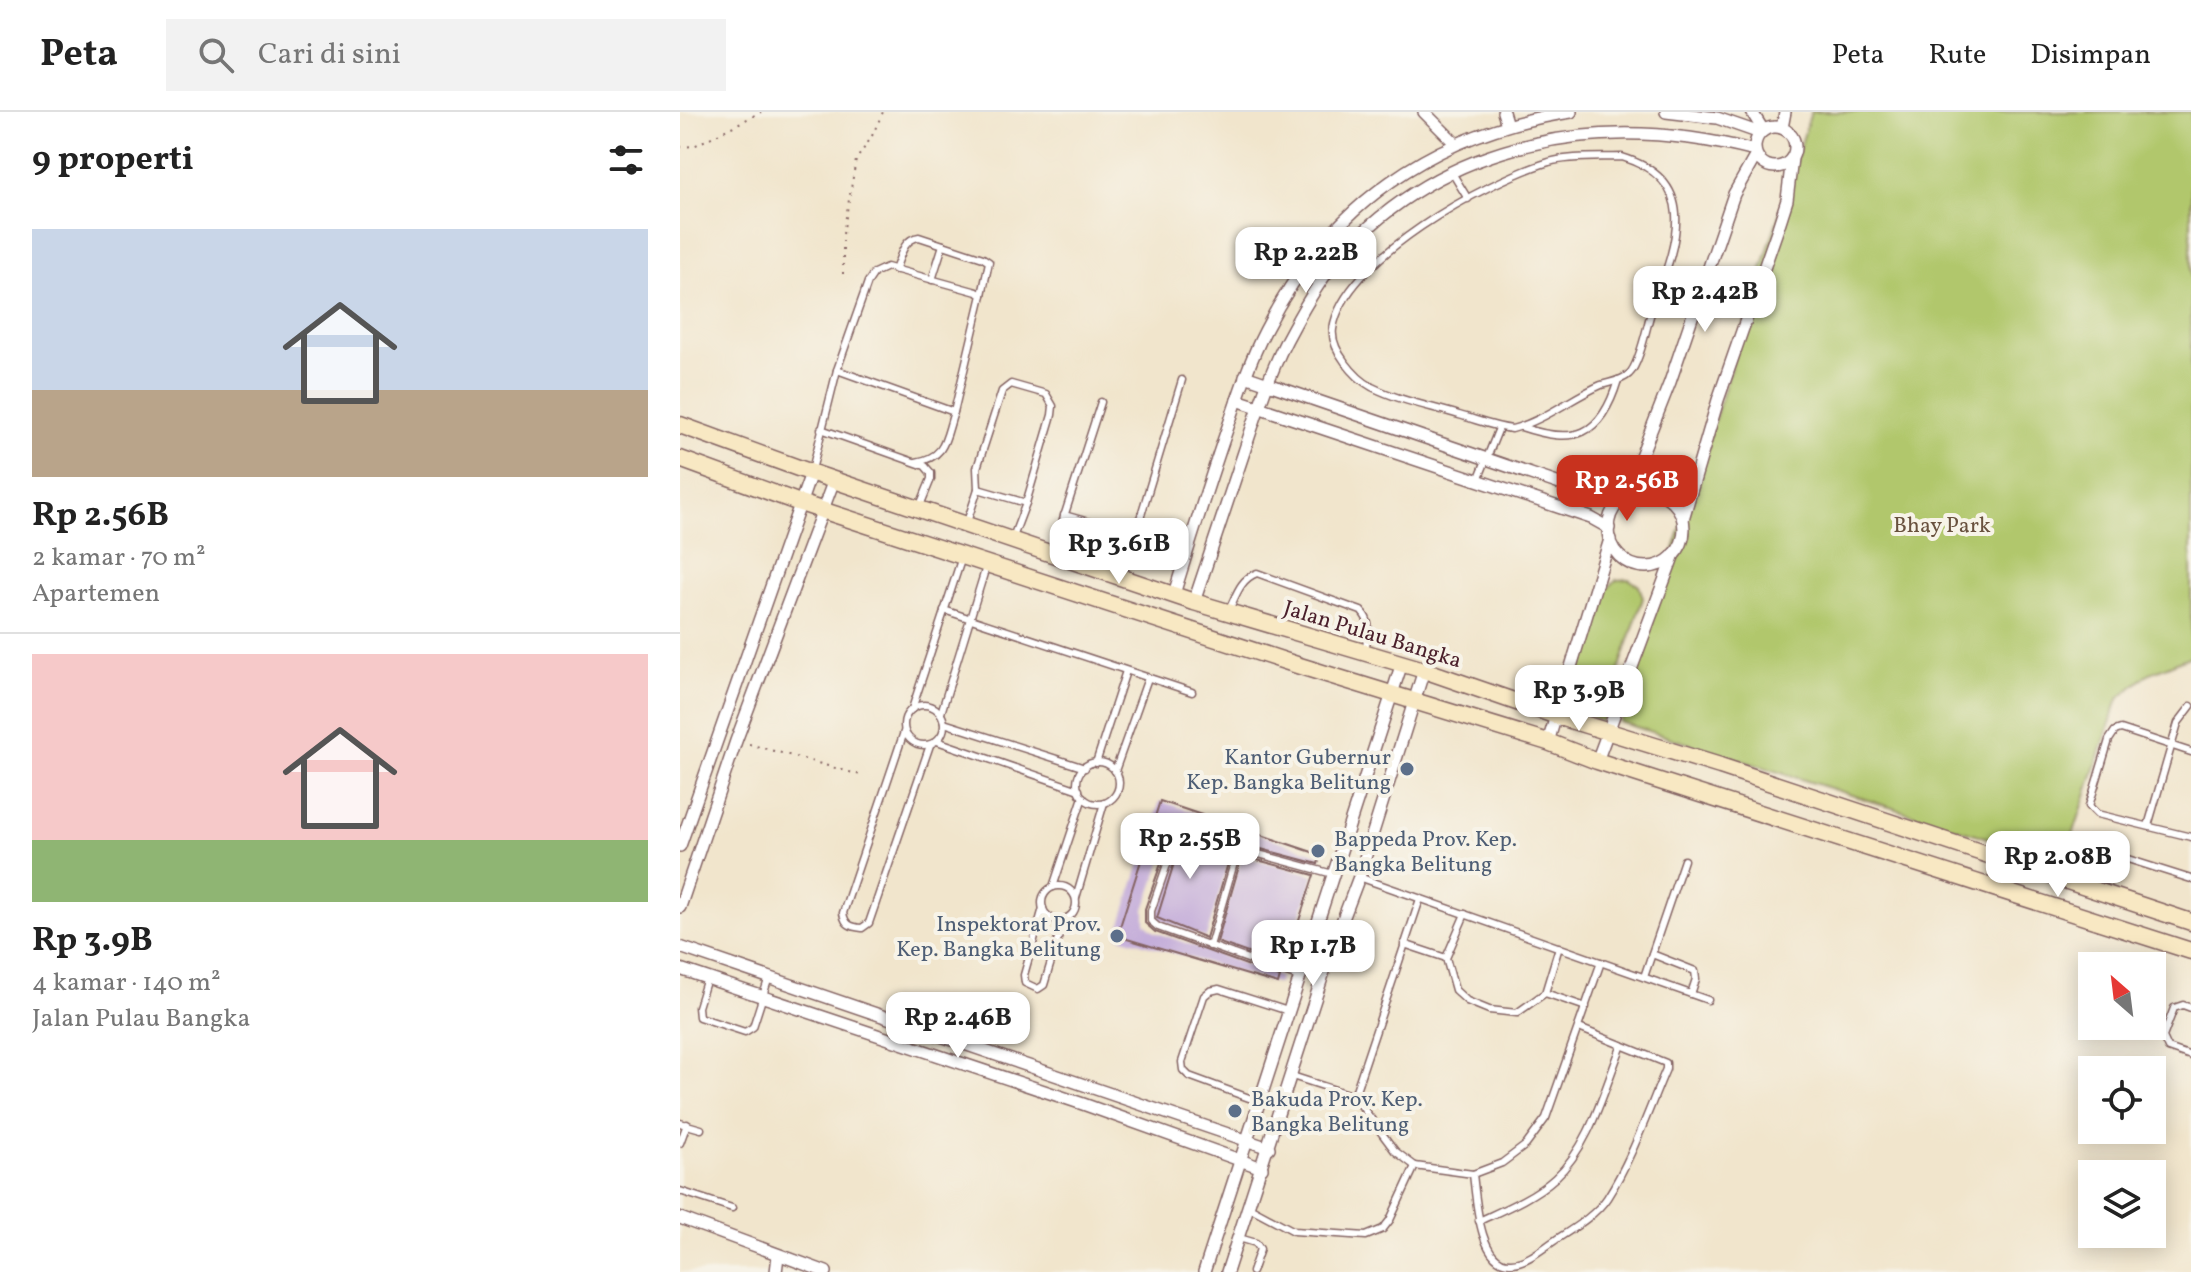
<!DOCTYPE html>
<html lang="id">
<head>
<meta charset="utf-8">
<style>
	:root { --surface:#fff; --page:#f2f2f2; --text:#222; --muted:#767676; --line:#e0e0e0; --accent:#c8321e }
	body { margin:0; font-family:Vollkorn,serif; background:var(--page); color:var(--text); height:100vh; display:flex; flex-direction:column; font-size:30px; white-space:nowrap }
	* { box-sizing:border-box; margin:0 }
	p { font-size:26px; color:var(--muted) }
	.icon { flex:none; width:44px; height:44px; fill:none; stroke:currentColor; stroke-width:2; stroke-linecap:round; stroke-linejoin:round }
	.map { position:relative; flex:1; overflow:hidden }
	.panel { display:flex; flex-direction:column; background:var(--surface); width:680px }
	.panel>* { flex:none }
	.needle { width:52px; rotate:332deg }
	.controls { position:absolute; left:1398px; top:840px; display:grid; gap:16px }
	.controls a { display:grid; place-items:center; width:88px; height:88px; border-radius:0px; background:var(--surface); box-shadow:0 4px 20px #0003; font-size:40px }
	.price { position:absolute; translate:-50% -68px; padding:0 18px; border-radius:16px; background:#fff; color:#222; font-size:26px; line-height:52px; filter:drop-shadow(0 2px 4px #0008) }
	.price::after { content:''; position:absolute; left:50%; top:48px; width:24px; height:18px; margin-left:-12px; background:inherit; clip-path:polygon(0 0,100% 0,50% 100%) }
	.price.active { background:var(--accent); color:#fff }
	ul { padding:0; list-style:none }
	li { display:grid; align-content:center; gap:16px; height:424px; padding:0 32px }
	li+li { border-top:2px solid var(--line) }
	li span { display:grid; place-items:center; height:248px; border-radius:0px; color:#555 }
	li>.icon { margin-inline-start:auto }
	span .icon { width:144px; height:144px; fill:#fffc; stroke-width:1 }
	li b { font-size:34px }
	h2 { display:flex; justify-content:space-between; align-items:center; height:96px; padding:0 32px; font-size:34px }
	header { display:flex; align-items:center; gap:48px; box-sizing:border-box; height:112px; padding:0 40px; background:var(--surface); border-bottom:2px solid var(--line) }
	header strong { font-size:38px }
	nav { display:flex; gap:44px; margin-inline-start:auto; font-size:28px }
	.search { width:560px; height:72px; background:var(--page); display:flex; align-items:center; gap:20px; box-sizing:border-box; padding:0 28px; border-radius:0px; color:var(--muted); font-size:30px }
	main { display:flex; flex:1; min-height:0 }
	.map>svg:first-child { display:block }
	.green { fill:#b1c76c; stroke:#7e734c; stroke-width:2 }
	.building { fill:#c2aad9 }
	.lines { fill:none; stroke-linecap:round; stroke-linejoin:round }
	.lane-casing { stroke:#846463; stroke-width:9 }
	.street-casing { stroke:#846463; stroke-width:14 }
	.secondary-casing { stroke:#846463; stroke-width:19 }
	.path { stroke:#846463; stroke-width:2; stroke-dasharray:2 6; stroke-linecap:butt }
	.lane { stroke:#fff; stroke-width:6 }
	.street { stroke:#fff; stroke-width:11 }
	.secondary { stroke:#f8e8c3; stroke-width:16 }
	.service-dot { fill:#5c6f8a; stroke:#f7f3e8; stroke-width:3 }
	.labels { text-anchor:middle; stroke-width:8; stroke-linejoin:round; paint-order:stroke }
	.park-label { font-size:22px; fill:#69513e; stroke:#f7f3e8 }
	.street-label { font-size:22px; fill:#4a1f2b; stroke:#f7f3e8 }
	.service-label { font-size:22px; fill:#4e5e75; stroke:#f7f3e8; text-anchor:end }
</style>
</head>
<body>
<header>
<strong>Peta</strong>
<div class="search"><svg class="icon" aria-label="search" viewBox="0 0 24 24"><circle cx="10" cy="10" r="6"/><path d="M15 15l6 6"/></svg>Cari di sini</div>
<nav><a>Peta</a><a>Rute</a><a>Disimpan</a></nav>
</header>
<main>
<section class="panel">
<h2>9 properti<svg class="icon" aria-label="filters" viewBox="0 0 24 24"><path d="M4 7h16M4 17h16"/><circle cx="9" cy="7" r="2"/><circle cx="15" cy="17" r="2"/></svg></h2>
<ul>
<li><span style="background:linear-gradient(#c9d6e8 65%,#b9a48a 0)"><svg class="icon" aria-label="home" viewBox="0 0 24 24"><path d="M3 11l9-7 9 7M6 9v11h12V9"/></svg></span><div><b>Rp 2.56B</b><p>2 kamar · 70 m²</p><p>Apartemen</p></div></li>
<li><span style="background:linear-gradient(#f6c9c9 75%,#8fb573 0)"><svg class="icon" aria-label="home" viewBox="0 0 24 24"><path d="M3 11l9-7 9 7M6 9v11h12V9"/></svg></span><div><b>Rp 3.9B</b><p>4 kamar · 140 m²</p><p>Jalan Pulau Bangka</p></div></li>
</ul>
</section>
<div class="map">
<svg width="1511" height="1160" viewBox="0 0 1511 1160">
	<rect width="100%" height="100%" fill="#f7f3e8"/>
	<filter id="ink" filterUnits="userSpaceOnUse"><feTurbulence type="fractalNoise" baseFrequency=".0125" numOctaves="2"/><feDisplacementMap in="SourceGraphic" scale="16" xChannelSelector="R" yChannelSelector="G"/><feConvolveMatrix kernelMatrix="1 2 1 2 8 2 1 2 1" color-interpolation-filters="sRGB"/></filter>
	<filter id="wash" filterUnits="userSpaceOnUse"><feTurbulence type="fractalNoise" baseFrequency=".006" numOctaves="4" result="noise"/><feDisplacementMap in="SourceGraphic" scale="32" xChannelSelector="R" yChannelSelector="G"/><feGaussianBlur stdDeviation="1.8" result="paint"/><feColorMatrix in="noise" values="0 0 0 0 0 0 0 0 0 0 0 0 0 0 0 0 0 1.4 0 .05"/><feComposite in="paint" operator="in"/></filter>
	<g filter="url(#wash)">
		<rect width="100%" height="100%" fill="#f1e5cc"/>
		<g class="green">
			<polygon points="1131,0 1511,0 1511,544 1468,562 1438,587 1384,750 940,610"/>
			<polygon points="949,467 959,474 963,486 922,609 888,597 927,477 936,468"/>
		</g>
		<g id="blocks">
			<g class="building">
				<polygon points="480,689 641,743 638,752 506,717 496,721 489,729 465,797 465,811 475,820 600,865 598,872 437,824"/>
				<polygon points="508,729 551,741 526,826 477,806 499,735"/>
				<polygon points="562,744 634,763 604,854 537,830"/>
			</g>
		</g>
	</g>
	<g filter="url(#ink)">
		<use href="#blocks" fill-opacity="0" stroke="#846463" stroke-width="2"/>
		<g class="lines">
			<g class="lane-casing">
				<g id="lane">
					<path d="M942,45C1028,71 991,143 970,204C966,218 959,253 949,262C942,269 930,270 921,273C891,286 864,309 832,317C814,315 797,308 779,303C750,294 720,289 692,275C675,266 650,237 653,217C663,147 807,69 869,50C891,44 919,46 942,45Z"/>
					<polyline points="771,59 788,87"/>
					<path d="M215,158C221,144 223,127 239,125L303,146L309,150L302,183"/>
					<polyline points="252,168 263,133"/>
					<polyline points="157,258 188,170 194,161 207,155 297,180 302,183 274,300"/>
					<path d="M841,315C895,333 921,325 938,268"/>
					<polyline points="141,317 245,354 251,361 251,367 239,396"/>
					<path d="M132,358L157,258L274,300C265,326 267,345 236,350"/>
					<polyline points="798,368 819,316"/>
					<polyline points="298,377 297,356 322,279 331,272 366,282 373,294 372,303 346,391"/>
					<polyline points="384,403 455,423"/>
					<polyline points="287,410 298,377 346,391 332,428"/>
					<polyline points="372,442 421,290"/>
					<polyline points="442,466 502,268"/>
					<polyline points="264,498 512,580"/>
					<path d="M548,500C556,484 560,467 577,461L681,499C693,511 688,523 685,538"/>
					<circle cx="244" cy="613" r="20"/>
					<polyline points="232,597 282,445"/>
					<polyline points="261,601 306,455"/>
					<polyline points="264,611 405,656"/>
					<path d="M224,620L163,801C165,813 171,815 182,816L189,811L250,633"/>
					<polyline points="257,629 399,678"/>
					<polyline points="1511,640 1441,617 1435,619 1429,628 1409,694 1417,702 1511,725"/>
					<circle cx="418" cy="671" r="21"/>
					<polyline points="416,651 446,559"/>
					<polyline points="435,659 468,566"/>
					<polyline points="1468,714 1498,611 1511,594"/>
					<polyline points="1416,737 1511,767"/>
					<polyline points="679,765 1028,888"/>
					<circle cx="379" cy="791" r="17"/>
					<polyline points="373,775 403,685"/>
					<polyline points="396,786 424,691"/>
					<polyline points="363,796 344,863 345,871 358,877 364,873 384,807"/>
					<polyline points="785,802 766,846 775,878 787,889 809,898 837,901 865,881 879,835"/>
					<polyline points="724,832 766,846"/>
					<polyline points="530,834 558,737"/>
					<polyline points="972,842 1015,859 1016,867 1011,882"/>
					<polyline points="618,865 478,815 471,809 471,799 494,732 500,726 508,723 653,762"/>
					<polyline points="964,865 1004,748"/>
					<polyline points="27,866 18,895 19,905 65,920 73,915 89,865"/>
					<polyline points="865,881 906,895"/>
					<polyline points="1511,896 1503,893 1494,896 1483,925 1488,936 1511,944"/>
					<polyline points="612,964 674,984 715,1039 735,1054"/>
					<polyline points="674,984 740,787"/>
					<polyline points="580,990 509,964 503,958 502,950 524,884 530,879 539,877 608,899"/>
					<polyline points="0,1011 21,1017"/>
					<polyline points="0,1031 7,1012"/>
					<path d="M793,1062C796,1085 799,1153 831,1151C846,1151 862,1137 874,1129C892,1117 915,1104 927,1086C952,1047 968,999 986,957V951L899,916"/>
					<polyline points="0,1079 52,1096"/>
					<polyline points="569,1095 614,1119 686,1124 703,1117 710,1108 735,1054 793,1062 822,1051 846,1033 866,1006 921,850"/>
					<path d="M799,1109C825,1097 854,1085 875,1066C911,1033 924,977 942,933"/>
					<polyline points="559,1126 576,1131 580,1137 572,1160"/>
				</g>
			</g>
			<g class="street-casing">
				<g id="street">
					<polyline points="744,0 775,31"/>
					<polyline points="823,0 827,13"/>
					<polyline points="986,0 1037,6 1080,21"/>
					<polyline points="1072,0 1083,18"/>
					<circle cx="1095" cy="35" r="20"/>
					<polyline points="1102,16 1105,0"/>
					<polyline points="565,264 938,392"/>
					<polyline points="557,288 911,406 929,416"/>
					<circle cx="966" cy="417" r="38"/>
					<polyline points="944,387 990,270 1054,82 1076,43"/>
					<polyline points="1003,407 1038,288 1098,116 1107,88 1112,46"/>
					<path d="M494,482C512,424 530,366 550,309C560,279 570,248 585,219C648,94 753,20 891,0"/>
					<path d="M514,490C531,440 547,390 564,340C578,298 591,255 613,216C626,192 641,166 659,145C767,25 924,0 1075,39"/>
					<polyline points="868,630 930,427"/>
					<polyline points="917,649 994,442"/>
					<polyline points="0,734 131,361"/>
					<polyline points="0,795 56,629 154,368"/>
					<polyline points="0,835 589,1036"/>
					<polyline points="0,857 403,992 582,1056"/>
					<polyline points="0,1106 146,1160"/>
					<polyline points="96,1160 98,1144"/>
					<polyline points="524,1160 722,551"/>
					<polyline points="547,1160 649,844 679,765 744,558"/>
				</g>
			</g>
			<g class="secondary-casing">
				<g id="secondary">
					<polyline points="0,313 121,357 514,490 744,558 877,604 1040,654 1511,810"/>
					<polyline points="0,347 120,391 620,554 868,630 917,649 1511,839"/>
				</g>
			</g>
			<g class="path">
				<polyline points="0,35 14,34 81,0"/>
				<polyline points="163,162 163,122 176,48 191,26 203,0"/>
				<polyline points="69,632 184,664"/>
			</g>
			<use href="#lane" class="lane"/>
			<use href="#street" class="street"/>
			<use href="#secondary" class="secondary"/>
		</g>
	</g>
	<g class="service-dot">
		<circle cx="727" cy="657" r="8"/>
		<circle cx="638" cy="739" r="8"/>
		<circle cx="437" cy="824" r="8"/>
		<circle cx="555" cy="999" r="8"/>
	</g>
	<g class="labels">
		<g class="park-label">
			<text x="1262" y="420">Bhay Park</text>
		</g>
		<g class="street-label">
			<text transform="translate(693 521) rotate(17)" y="8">Jalan Pulau Bangka</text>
		</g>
		<g class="service-label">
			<text x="711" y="652">Kantor Gubernur<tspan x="711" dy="25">Kep. Bangka Belitung</tspan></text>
			<text x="654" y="734" text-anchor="start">Bappeda Prov. Kep.<tspan x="654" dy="25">Bangka Belitung</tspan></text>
			<text x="421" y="819">Inspektorat Prov.<tspan x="421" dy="25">Kep. Bangka Belitung</tspan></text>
			<text x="571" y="994" text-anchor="start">Bakuda Prov. Kep.<tspan x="571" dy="25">Bangka Belitung</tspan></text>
		</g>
	</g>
</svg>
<div class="controls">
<a><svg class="needle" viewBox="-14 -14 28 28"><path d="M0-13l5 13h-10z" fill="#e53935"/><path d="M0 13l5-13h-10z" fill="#767676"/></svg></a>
<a><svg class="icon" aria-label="locate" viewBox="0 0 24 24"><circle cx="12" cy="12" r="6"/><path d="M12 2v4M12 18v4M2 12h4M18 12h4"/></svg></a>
<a><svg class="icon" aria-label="layers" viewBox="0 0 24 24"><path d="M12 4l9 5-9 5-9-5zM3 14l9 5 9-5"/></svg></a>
</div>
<b class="price" style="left:626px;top:183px">Rp 2.22B</b>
<b class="price" style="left:1025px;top:222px">Rp 2.42B</b>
<b class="price active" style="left:947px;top:411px">Rp 2.56B</b>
<b class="price" style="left:439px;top:474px">Rp 3.61B</b>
<b class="price" style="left:899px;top:621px">Rp 3.9B</b>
<b class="price" style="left:510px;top:769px">Rp 2.55B</b>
<b class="price" style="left:1378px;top:787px">Rp 2.08B</b>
<b class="price" style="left:633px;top:876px">Rp 1.7B</b>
<b class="price" style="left:278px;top:948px">Rp 2.46B</b>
</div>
</main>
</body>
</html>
